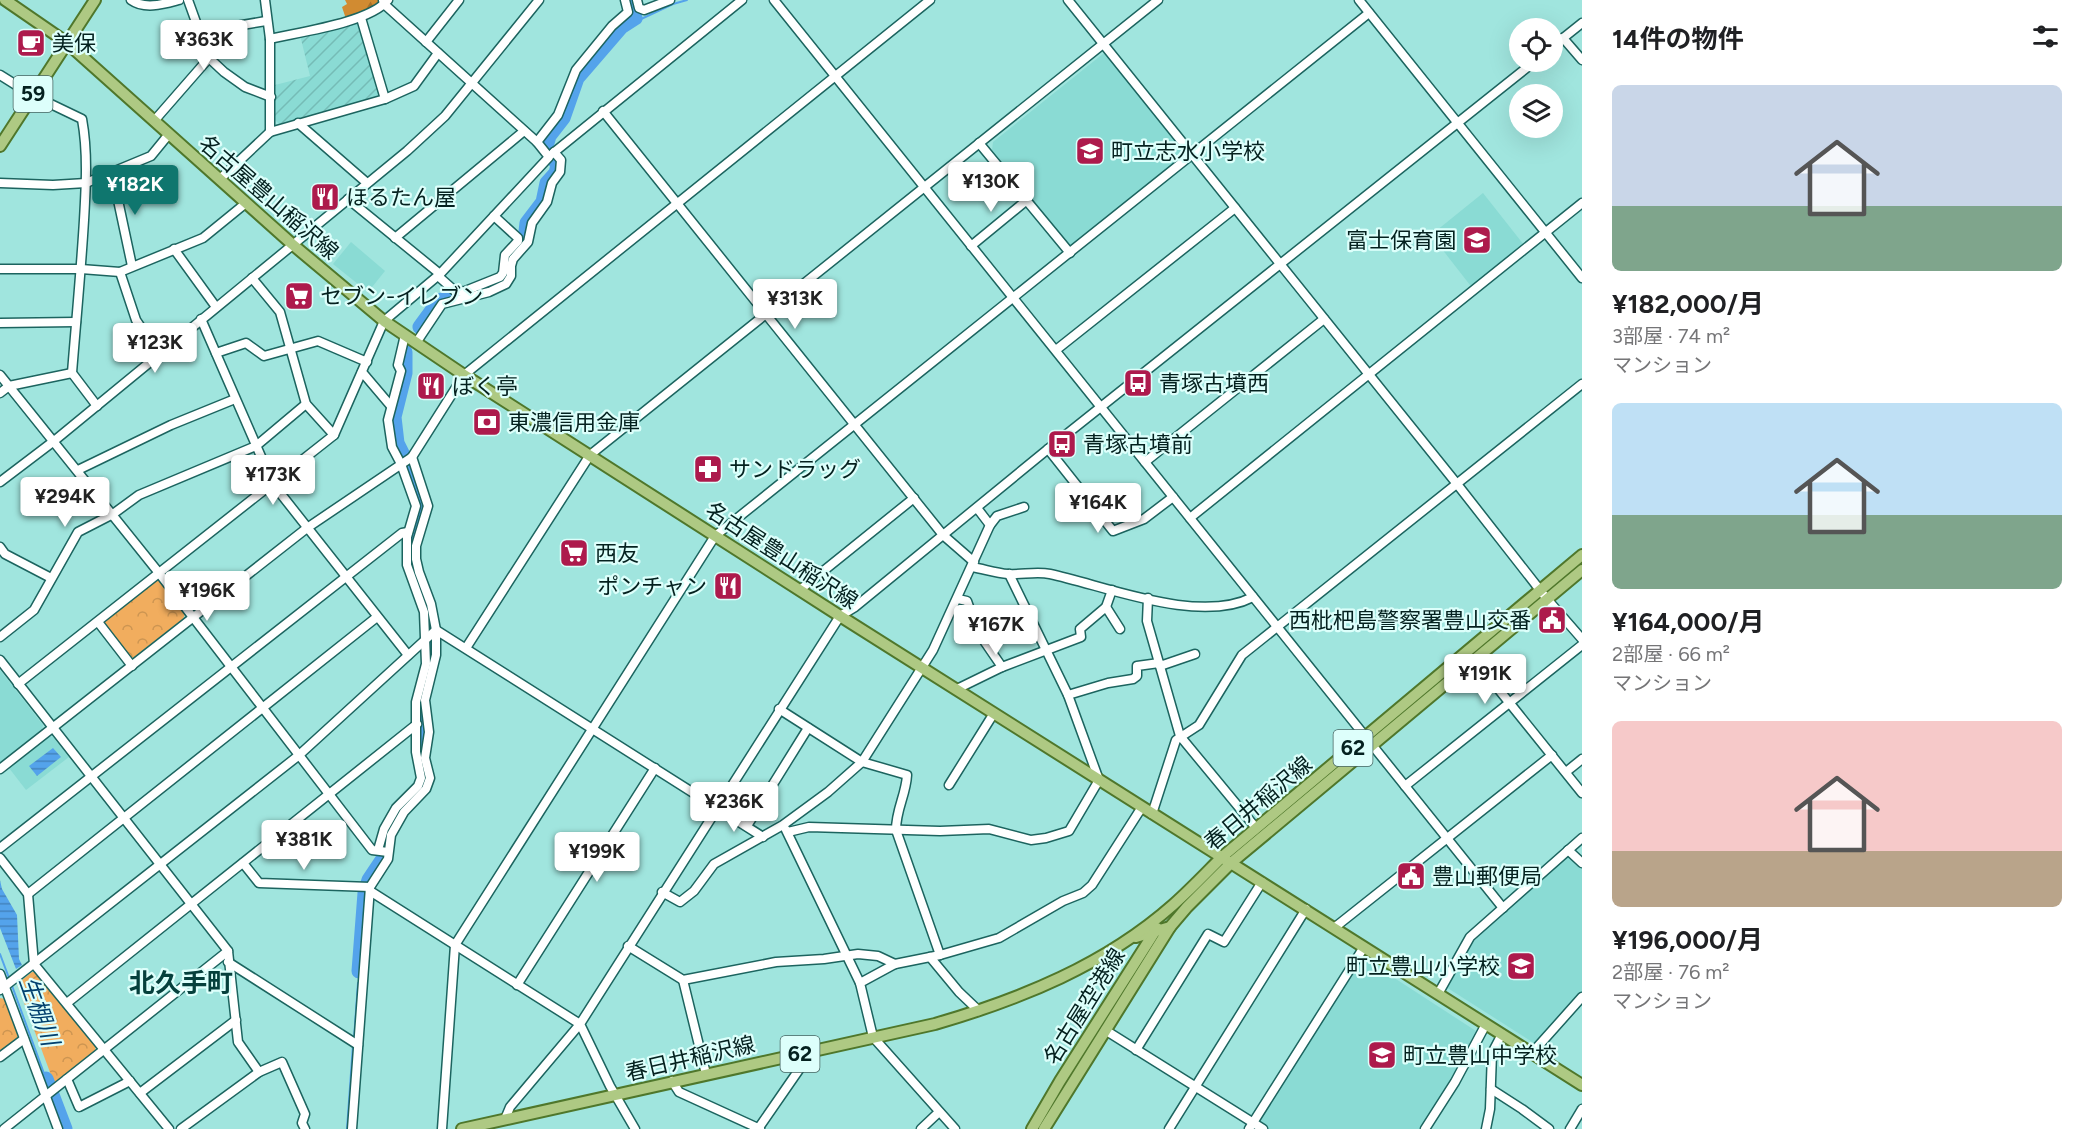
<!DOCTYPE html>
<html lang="ja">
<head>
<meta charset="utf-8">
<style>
	:root { --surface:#fff; --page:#f6f6f6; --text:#202124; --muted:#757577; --accent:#0f766e }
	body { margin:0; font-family:Figtree,"Noto Sans JP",sans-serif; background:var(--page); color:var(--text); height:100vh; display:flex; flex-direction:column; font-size:22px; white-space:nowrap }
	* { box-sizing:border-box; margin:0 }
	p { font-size:20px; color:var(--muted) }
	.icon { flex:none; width:33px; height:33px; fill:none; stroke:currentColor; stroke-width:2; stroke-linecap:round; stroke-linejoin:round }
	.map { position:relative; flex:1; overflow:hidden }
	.details { display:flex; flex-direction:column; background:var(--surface); width:510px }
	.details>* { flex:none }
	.buttons { position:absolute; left:1509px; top:18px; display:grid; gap:12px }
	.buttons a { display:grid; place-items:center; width:54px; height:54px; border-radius:50%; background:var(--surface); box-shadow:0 6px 24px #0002; font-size:30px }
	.price { position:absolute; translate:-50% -51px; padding:0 14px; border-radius:6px; background:#fff; color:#222; font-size:20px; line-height:39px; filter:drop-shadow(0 2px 3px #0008) }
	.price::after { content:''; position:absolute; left:50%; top:36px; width:18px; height:14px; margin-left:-9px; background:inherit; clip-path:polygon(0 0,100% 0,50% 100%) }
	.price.selected { background:var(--accent); color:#fff }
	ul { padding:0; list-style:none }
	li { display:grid; align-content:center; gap:12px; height:318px; padding:0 30px }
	li span { display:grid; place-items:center; height:186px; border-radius:9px; color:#555 }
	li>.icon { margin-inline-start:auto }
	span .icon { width:108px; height:108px; fill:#fffc; stroke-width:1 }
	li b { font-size:26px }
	h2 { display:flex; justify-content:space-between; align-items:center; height:72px; padding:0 30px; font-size:26px }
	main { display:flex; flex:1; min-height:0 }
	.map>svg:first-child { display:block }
	.built { fill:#8adbd4 }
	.industrial { fill:url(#industrial-furrows) }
	.forest { fill:url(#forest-firs) }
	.park { fill:url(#park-crowns) }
	.water { fill:url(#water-rules) }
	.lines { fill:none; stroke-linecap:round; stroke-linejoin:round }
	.stream { stroke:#54a3eb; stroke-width:2 }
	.river { stroke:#54a3eb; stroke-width:15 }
	.minor-casing { stroke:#1c645f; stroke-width:11 }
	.major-casing { stroke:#4f772b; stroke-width:14 }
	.minor { stroke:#fff; stroke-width:8 }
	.major { stroke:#aec983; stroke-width:10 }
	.labels { text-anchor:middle; stroke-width:4.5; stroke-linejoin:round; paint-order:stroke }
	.shield { fill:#ddfffb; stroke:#456461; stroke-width:1.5 }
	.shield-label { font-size:21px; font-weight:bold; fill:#04211f }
	.poi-label { font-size:22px; fill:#04211f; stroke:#ddfffb; text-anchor:start }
	.street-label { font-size:22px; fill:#04211f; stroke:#ddfffb }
	.water-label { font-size:24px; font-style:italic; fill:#02406e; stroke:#ddfffb }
	.quarter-label { font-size:26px; font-weight:bold; fill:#05403c; stroke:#ddfffb }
</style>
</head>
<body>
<main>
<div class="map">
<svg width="1582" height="1129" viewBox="0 0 1582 1129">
	<defs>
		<pattern id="industrial-furrows" width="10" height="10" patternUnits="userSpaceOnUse" patternTransform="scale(1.5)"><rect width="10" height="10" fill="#8adbd4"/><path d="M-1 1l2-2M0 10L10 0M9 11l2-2" fill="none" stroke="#75bcb6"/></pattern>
		<pattern id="forest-firs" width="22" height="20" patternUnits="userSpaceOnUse" patternTransform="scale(1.5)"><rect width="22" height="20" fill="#d18b31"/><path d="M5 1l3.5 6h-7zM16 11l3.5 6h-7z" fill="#a77129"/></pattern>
		<pattern id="park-crowns" width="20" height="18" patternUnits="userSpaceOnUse" patternTransform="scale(1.5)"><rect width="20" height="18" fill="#f1ad5e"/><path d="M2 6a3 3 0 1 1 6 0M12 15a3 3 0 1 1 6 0" fill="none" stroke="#cd9551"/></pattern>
		<pattern id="water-rules" width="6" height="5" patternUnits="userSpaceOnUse" patternTransform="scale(1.5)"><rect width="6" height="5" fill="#54a3eb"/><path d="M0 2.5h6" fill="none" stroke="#4384be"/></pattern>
	</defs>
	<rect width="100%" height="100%" fill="#a0e5de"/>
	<g class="built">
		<polygon points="1104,53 1108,55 1188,153 1187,156 1075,246 1069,245 992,150 993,142"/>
		<polygon points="1483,193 1524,245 1474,285 1470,285 1431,235"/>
		<polygon points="351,242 385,271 368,292 333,264"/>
		<polygon points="0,670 43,725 42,730 0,763"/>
		<polygon points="49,736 53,737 69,757 26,790 9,768"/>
		<polygon points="1569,855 1582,866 1582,993 1537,1045 1446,987 1472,943 1509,907"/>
		<polygon points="1362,957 1476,1031 1450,1080 1420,1129 1269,1129 1260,1123 1259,1120"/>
	</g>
	<polygon class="industrial" points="358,22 380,93 378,97 279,124 275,120 275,85 310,76 300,35"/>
	<polygon class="forest" points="345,0 378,0 379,2 378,5 346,19 342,7 347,4"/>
	<g class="park">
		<polygon points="154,581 160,581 185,614 183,619 133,658 129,657 103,625 104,621"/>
		<polygon points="32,972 36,972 96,1045 95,1051 54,1083 17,984"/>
		<polygon points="0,998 5,999 18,1035 17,1038 0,1052"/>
	</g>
	<g class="water">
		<polygon points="53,748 61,757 37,776 29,766"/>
		<polygon points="0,880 2,889 17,915 19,959 22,965 16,969 0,928"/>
	</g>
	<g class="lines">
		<g class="stream">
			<polyline points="635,18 639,20 673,4 687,0"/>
			<polyline points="0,954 9,978"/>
			<polyline points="11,983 46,1079"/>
			<polyline points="354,1039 358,983"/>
			<polyline points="347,1129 353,1045"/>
		</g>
		<g class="river">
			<polyline points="547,143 549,136 563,118 577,78 621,27 635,18 630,0"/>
			<polyline points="420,327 439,301 450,297 467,296 503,281 507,274 509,257 525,240 527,223 543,202 547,183 556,173 558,165 554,159"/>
			<polyline points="359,971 365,893 369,880 383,859 385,838 392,823 401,809 422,788 426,778 421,753 425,723 420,710 420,699 427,680 432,655 432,644 428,611 412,564 411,545 422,505 411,471 397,443 394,417 405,373 405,352"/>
			<polyline points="46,1079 65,1129"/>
		</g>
		<g class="minor-casing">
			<g id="minor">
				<path d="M131,0C145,10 164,4 179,0"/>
				<polyline points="188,0 209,58 224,72 245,87 271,97"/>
				<polyline points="265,0 270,39 270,132"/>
				<polyline points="383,0 384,4 537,142"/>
				<polyline points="637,0 639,8 644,10 670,0"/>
				<polyline points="774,0 1503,908"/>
				<polyline points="1068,0 1457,484 1547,599 1582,639"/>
				<polyline points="1359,0 1582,278"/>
				<polyline points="361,18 385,99"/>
				<polyline points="201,32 266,21"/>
				<polyline points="1563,38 1582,60"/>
				<path d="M270,39C299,32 369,23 388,0"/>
				<polyline points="426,42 459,0"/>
				<polyline points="1552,47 1582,23"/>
				<path d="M0,75L32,95L82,119C88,152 86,186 84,220C81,271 76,322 72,373L97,406"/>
				<polyline points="603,111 943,535 974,562"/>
				<polyline points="154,121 209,58"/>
				<polyline points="298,123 367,183"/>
				<polyline points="979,143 1070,253"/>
				<polyline points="552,154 742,0"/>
				<polyline points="112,172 132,266"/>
				<polyline points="220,179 270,132 385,99 414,86 438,53"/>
				<polyline points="0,183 53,185 86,183 151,156 169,134"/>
				<polyline points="348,199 440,274"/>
				<polyline points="395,238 524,131"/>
				<polyline points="971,246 1027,200"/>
				<polyline points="174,249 216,307"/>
				<polyline points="0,269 81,269 120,272 203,238 246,203"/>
				<polyline points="120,272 136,320 159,354"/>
				<polyline points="438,276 456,292 465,291 500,277 503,273 505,255 518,241 518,238 494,216"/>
				<polyline points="252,278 280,312 306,404 334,435"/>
				<polyline points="201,319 273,484 408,655"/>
				<polyline points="0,323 76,322"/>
				<polyline points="416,343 442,304 489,292 506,284 511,276 511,266 513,259 528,242 532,223 547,202 552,183 560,172 561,160 554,152"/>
				<polyline points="1056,350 1235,208"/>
				<polyline points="216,353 246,343 264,356 318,341 367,362"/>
				<polyline points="362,372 390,405"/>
				<polyline points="0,375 159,573 372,850 388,852"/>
				<polyline points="0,393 9,386 72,373"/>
				<polyline points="1048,449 1113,531 1144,519 1173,497"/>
				<polyline points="1145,462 1324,319"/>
				<polyline points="78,470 171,425 235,399"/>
				<polyline points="0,482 54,441 407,151 445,116 539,0"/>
				<polyline points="977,508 990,525"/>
				<polyline points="1190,518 1582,203"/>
				<polyline points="0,547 5,554 51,578"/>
				<path d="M972,567C984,569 996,573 1008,574C1022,575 1036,571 1050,574C1106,586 1199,625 1253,597"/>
				<polyline points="801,589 914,498"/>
				<polyline points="1148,598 1147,621 1180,736 1256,828"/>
				<polyline points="958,599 967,601 978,632 1002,667"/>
				<polyline points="1106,607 1120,629"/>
				<polyline points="98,622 132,666"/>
				<polyline points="0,637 34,610 78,532 113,514 139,495 256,446 306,404"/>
				<polyline points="466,648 590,455 1158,0"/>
				<polyline points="0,660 228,951 238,1042 259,1072"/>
				<polyline points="1475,660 1582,793"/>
				<polyline points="1160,666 1195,654"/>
				<polyline points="18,684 334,435 384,321 440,274 549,157 537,142 558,115 576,70 612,26 628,12 625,0"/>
				<polyline points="957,689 1002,667 1081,637 1080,629 1106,607 1112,590"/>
				<polyline points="1068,695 1108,683 1133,679 1137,676 1137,666 1159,663"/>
				<path d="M779,709L862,762L907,775C906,795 896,809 896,830L940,955"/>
				<polyline points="0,769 307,528 412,457 464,375 930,0"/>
				<polyline points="1566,772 1582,759"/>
				<polyline points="949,785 994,713"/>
				<polyline points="1405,786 1582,645"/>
				<polyline points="1152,814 1176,740 1199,725 1242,655 1582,384"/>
				<polyline points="747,826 808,728"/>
				<polyline points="786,830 860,983"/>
				<polyline points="788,832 809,827 940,831 989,829 1031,840 1046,838 1069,831 1099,780 1068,695 1009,574"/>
				<polyline points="0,848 402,533 408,532"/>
				<polyline points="378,850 384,829 396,808 418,786 421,778 416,752 416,702 426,664 424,612 407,565 407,537 416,506 401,464 392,447 388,420 401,371 398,365 405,335"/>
				<polyline points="1568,850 1582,863"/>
				<polyline points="0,858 28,894 34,964 169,1129"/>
				<polyline points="243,863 259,883 370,887"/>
				<polyline points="370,891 580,1024 510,1107 505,1119"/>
				<polyline points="662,892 680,902 694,891 714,864 783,825 828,792 862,762 933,650 990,525 997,516 1024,507"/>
				<polyline points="28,894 377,617"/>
				<polyline points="1334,928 1552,755"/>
				<polyline points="628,946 683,980 776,962 824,959 858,954 878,956 895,964"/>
				<polyline points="930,957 959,992 979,1011"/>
				<polyline points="228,962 358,1045"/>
				<polyline points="0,974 58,1129"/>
				<polyline points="683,980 706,1074"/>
				<polyline points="517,985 655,768"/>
				<polyline points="0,990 298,756 436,630 763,837"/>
				<polyline points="1438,994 1470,937 1582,838"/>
				<polyline points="67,1003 417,724"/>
				<polyline points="1105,1030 1263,1129"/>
				<polyline points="1136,1050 1208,934 1224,942 1262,882"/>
				<polyline points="1532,1053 1582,997"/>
				<polyline points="0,1057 24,1039"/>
				<polyline points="67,1079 79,1107 130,1081"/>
				<polyline points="672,1081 679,1092 760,1129"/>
				<polyline points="1491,1089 1522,1109 1549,1129"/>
				<polyline points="140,1093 236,1020"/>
				<polyline points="4,1129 228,951"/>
				<polyline points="181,1129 259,1072 282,1062 305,1114 302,1123 305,1129"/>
				<polyline points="352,1129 370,887 388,859 391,835 404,812 426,789 430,778 425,758 429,732 425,700 436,655 436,630 431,604 419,572 416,559 416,546 428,506 412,457"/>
				<polyline points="442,1129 455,945 715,536 1369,13"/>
				<polyline points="635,1129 610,1086 580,1024 840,616 855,607 1048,449 1534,62"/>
				<polyline points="758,1129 805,1061 806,1053"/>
				<polyline points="921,1129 939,1112"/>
				<polyline points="955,1129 873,1037 860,983 895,964 940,955 999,938 1063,901 1083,893 1092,885 1142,807"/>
				<polyline points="1169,1129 1306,909"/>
				<polyline points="1249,1129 1364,947"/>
				<polyline points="1425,1129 1455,1082 1486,1024"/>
				<polyline points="1486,1129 1490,1109 1492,1053 1502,1034"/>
				<polyline points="1570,1129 1582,1109"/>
			</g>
		</g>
		<g class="major-casing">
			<g id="major">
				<polyline points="5,0 66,42 292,244 384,321 464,375 840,616 1582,1085"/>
				<polyline points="0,146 95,0"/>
				<polyline points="1136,937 1170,927 1187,907 1231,863 1582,570"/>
				<path d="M462,1129L935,1024C1021,999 1105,965 1173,905C1190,890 1206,873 1222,857L1582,555"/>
				<polyline points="1032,1129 1060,1081 1157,928"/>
				<polyline points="1044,1129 1170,927"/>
			</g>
		</g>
		<use href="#minor" class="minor"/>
		<use href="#major" class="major"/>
	</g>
	<defs>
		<g id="cafe-square" transform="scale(1.5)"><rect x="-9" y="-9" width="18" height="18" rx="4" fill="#ad1a4c" stroke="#ddfffb"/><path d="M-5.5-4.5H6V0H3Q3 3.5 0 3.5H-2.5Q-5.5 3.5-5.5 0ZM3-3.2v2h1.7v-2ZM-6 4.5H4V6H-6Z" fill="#fff"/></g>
		<g id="school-square" transform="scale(1.5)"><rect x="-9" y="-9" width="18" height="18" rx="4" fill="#ad1a4c" stroke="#ddfffb"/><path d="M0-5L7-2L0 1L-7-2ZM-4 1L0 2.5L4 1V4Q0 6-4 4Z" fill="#fff"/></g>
		<g id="restaurant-square" transform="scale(1.5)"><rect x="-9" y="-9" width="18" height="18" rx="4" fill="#ad1a4c" stroke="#ddfffb"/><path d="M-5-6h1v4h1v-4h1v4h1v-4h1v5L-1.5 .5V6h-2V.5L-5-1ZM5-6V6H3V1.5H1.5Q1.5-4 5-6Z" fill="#fff"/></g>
		<g id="supermarket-square" transform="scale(1.5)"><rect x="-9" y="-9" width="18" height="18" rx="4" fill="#ad1a4c" stroke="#ddfffb"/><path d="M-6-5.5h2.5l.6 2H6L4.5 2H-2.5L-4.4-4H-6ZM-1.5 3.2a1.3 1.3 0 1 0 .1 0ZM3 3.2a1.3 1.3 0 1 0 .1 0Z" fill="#fff"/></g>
		<g id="bus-square" transform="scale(1.5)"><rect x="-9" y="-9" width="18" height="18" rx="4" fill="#ad1a4c" stroke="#ddfffb"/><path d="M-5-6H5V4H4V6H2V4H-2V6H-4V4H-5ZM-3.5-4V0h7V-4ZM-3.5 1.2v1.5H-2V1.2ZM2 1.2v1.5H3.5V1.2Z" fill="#fff"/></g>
		<g id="bank-square" transform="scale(1.5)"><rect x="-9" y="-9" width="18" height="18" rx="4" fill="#ad1a4c" stroke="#ddfffb"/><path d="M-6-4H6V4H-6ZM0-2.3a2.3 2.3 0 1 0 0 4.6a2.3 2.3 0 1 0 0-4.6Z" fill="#fff"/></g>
		<g id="pharmacy-square" transform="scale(1.5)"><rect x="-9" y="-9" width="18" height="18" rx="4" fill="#ad1a4c" stroke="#ddfffb"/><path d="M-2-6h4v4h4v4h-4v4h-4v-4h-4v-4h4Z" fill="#fff"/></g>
		<g id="civic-square" transform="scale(1.5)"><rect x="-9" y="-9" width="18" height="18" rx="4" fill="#ad1a4c" stroke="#ddfffb"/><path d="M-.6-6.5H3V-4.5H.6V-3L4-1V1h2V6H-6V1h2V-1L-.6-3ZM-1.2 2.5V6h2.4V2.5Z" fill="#fff"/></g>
	</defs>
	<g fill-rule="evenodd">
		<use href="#cafe-square" x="31" y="43"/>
		<use href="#school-square" x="1090" y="151"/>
		<use href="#restaurant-square" x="325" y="197"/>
		<use href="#school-square" x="1477" y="240"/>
		<use href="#supermarket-square" x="299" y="296"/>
		<use href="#bus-square" x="1138" y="383"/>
		<use href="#restaurant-square" x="431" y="386"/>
		<use href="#bank-square" x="487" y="422"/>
		<use href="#bus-square" x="1062" y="444"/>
		<use href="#pharmacy-square" x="708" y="469"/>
		<use href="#supermarket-square" x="574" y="553"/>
		<use href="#restaurant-square" x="728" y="586"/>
		<use href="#civic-square" x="1552" y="620"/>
		<use href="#civic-square" x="1411" y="876"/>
		<use href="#school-square" x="1521" y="966"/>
		<use href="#school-square" x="1382" y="1055"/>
	</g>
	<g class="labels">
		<g class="shield">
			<rect x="13.5" y="76" width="39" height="36" rx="4.5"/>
			<rect x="1333.5" y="730" width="39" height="36" rx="4.5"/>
			<rect x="780.5" y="1036" width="39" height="36" rx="4.5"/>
		</g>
		<g class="shield-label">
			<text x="33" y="101">59</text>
			<text x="1353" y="755">62</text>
			<text x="800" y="1061">62</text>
		</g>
		<g class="poi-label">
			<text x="52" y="51">美保</text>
			<text x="1111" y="159">町立志水小学校</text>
			<text x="346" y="205">ほるたん屋</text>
			<text x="1456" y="248" text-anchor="end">富士保育園</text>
			<text x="320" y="304">セブン-イレブン</text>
			<text x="1159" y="391">青塚古墳西</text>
			<text x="452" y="394">ぼく亭</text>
			<text x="508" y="430">東濃信用金庫</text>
			<text x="1083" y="452">青塚古墳前</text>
			<text x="729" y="477">サンドラッグ</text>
			<text x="595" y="561">西友</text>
			<text x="707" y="594" text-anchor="end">ポンチャン</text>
			<text x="1531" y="628" text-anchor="end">西枇杷島警察署豊山交番</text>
			<text x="1432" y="884">豊山郵便局</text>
			<text x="1500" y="974" text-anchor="end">町立豊山小学校</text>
			<text x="1403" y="1063">町立豊山中学校</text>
		</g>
		<g class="street-label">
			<text transform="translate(269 197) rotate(41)" y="8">名古屋豊山稲沢線</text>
			<text transform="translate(782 555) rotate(33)" y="8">名古屋豊山稲沢線</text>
			<text transform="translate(1258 803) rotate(-40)" y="8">春日井稲沢線</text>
			<text transform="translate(1084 1006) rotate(-58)" y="8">名古屋空港線</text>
			<text transform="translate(690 1058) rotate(-13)" y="8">春日井稲沢線</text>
		</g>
		<g class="water-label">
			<text transform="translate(39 1011) rotate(70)" y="8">生棚川</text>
		</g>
		<g class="quarter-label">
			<text x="181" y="992">北久手町</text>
		</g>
	</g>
</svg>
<div class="buttons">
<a><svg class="icon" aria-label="locate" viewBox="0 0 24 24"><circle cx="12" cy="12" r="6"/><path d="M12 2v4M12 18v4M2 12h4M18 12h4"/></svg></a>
<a><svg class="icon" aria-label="layers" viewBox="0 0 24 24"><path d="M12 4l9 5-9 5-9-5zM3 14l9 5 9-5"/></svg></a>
</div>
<b class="price" style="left:204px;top:71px">¥363K</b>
<b class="price" style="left:991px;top:213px">¥130K</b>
<b class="price selected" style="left:135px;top:216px">¥182K</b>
<b class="price" style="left:795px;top:330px">¥313K</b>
<b class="price" style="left:155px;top:374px">¥123K</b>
<b class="price" style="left:273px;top:506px">¥173K</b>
<b class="price" style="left:65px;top:528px">¥294K</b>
<b class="price" style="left:1098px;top:534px">¥164K</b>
<b class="price" style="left:207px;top:622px">¥196K</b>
<b class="price" style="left:996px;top:656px">¥167K</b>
<b class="price" style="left:1485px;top:705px">¥191K</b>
<b class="price" style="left:734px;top:833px">¥236K</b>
<b class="price" style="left:304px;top:871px">¥381K</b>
<b class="price" style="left:597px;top:883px">¥199K</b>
</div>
<section class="details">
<h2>14件の物件<svg class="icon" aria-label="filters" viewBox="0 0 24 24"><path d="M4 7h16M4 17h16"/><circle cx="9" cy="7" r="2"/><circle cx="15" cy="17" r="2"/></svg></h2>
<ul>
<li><span style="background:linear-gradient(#c9d6e8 65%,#7fa58c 0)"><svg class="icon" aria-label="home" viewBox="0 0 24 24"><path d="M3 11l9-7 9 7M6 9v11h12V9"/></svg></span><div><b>¥182,000/月</b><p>3部屋 · 74 m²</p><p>マンション</p></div></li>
<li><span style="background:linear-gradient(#bfe0f5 60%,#7fa58c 0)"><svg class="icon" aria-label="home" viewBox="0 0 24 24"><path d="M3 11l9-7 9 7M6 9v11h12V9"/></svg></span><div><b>¥164,000/月</b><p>2部屋 · 66 m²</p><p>マンション</p></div></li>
<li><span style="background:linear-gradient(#f6c9c9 70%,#b9a48a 0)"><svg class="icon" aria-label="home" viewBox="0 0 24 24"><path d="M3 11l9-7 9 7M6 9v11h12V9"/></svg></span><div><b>¥196,000/月</b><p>2部屋 · 76 m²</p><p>マンション</p></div></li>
</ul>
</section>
</main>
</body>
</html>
